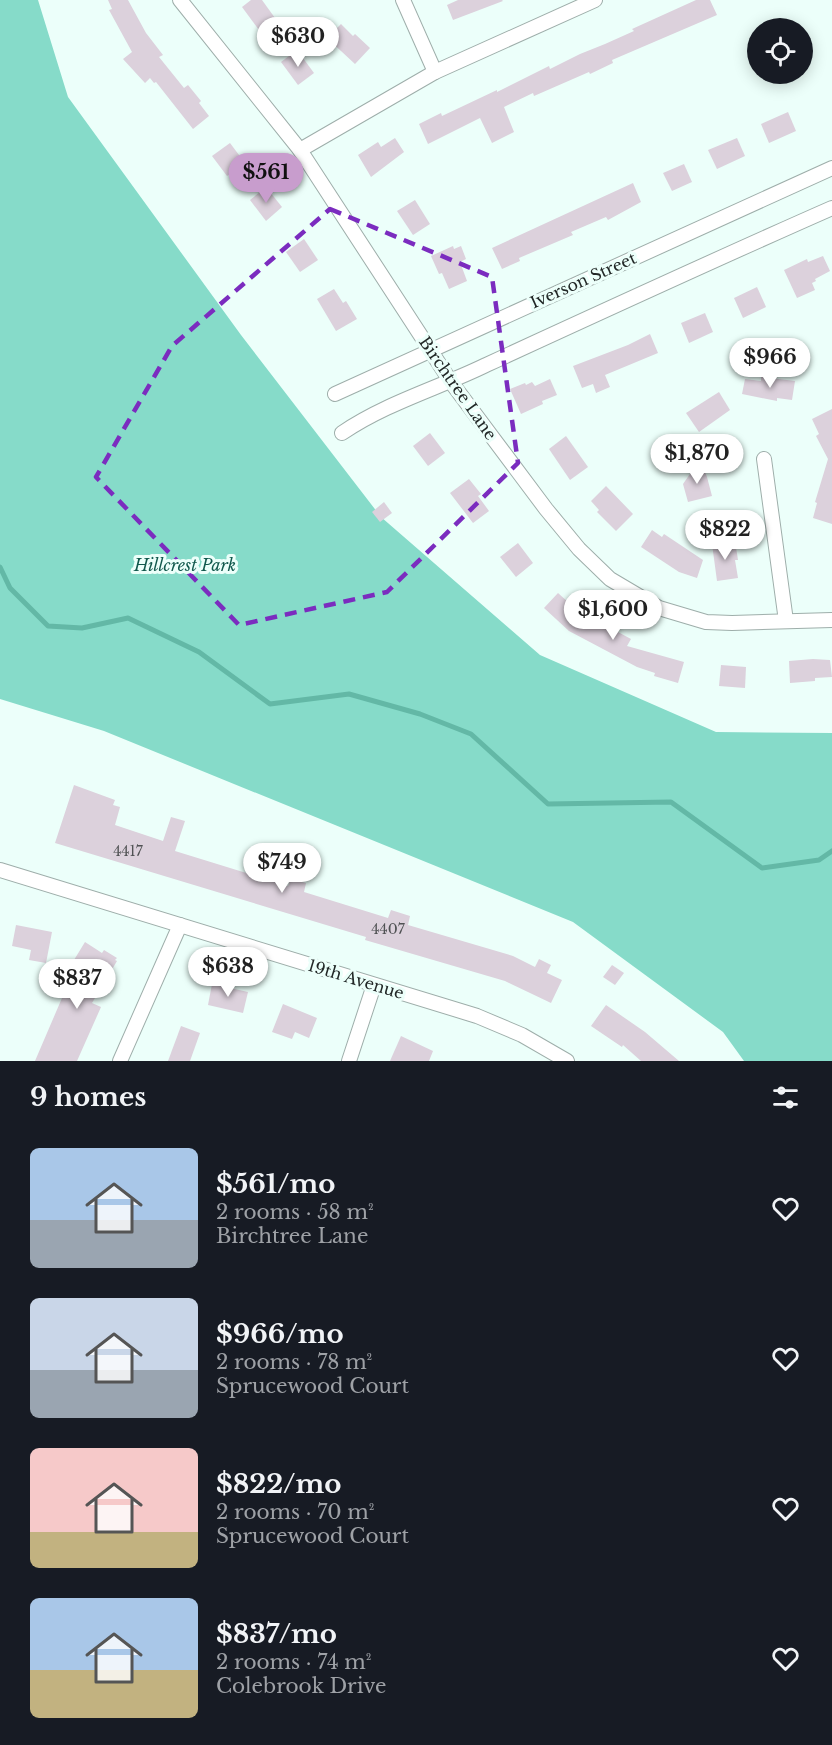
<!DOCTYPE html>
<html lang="en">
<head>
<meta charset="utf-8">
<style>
	:root { --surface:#171b24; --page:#20242c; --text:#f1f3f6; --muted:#9ea1a6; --accent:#c89dcd }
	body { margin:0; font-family:"Libre Baskerville",serif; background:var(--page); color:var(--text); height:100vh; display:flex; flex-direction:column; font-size:22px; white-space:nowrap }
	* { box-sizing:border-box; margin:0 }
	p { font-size:20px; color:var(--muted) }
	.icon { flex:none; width:33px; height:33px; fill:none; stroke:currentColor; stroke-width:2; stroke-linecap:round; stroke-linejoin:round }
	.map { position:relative; height:1061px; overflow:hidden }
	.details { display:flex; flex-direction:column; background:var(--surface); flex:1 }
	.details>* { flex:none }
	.controls { position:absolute; left:747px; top:18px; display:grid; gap:12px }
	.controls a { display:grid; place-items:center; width:66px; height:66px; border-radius:50%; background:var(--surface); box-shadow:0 3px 15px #0003; font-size:30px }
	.price { position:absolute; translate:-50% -51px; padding:0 14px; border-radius:21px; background:#fff; color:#222; font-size:20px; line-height:39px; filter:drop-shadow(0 2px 3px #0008) }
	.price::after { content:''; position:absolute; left:50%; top:36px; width:18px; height:14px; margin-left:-9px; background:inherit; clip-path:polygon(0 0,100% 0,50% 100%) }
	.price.selected { background:var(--accent); color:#111 }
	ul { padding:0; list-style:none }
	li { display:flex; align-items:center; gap:18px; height:150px; padding:0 30px }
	li span { display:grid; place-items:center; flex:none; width:168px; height:120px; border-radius:9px; color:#555 }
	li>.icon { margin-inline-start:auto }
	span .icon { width:72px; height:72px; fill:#fffc; stroke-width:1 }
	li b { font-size:26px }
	h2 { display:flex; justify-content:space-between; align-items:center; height:72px; padding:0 30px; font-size:26px }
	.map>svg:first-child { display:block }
	.green { fill:#86dbc9 }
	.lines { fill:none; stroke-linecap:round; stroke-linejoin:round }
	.stream { stroke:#63b8a6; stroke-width:5 }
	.building { fill:#dcd1dc }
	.street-casing { stroke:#9eaeaa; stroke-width:16 }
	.street { stroke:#fff; stroke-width:14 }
	.marked { fill:none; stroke:#7b2cbf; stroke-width:4.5; stroke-dasharray:12 8; stroke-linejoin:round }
	.labels { text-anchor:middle; stroke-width:6; stroke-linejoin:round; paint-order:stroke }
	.number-label { font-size:14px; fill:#505254 }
	.street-label { font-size:16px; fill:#222827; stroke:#ecfffa }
	.park-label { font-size:16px; font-style:italic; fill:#11594d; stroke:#ecfffa }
</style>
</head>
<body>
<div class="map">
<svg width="832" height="1061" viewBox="0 0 832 1061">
	<rect width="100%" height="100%" fill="#ecfffa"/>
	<polygon class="green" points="0,0 38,0 68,97 241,335 381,517 540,655 716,732 832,733 832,1061 744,1061 723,1032 573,922 104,731 0,699"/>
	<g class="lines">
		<polyline class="stream" points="0,567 10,588 48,626 82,628 128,618 199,652 270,704 349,694 420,714 471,734 548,804 671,802 762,868 819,860 832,851"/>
	</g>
	<g class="building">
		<polygon points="108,0 128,0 146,33 163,55 159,57 184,88 188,85 201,101 199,103 209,116 193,129 156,82 154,83 150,78 145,83 123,59 132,52 109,10 112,9"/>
		<polygon points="251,0 262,0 275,18 259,30 242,7"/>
		<polygon points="458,0 502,0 503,1 453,20 447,5"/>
		<polygon points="696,0 710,0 717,15 612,60 613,63 590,74 589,72 534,96 533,93 504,107 514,132 492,143 480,118 428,144 419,124 441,113 442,116 497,90 497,92 549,66 550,69 580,54 605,44 634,31 632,29"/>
		<polygon points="341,24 353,36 355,34 370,48 355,64 327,38"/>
		<polygon points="297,50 314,73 298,85 281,62"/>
		<polygon points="788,112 796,131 769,143 761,124"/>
		<polygon points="395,138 404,152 371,177 358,155 378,142 381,147"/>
		<polygon points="737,138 745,156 717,169 708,150"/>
		<polygon points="230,143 245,163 227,176 212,156"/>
		<polygon points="684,164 692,182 672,191 663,173"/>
		<polygon points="633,183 641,202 608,220 606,217 571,232 573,235 519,258 520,261 502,269 492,248"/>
		<polygon points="266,187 282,207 266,221 250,200"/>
		<polygon points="415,200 430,224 413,235 397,211"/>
		<polygon points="304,239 318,260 300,272 286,252"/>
		<polygon points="453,246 454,249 461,246 466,259 460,262 467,281 449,289 442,273 439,274 431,256"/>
		<polygon points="823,256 830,271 815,279 816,281 812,283 815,290 797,298 784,270 807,259 808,262"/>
		<polygon points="757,287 766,307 743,318 734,298"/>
		<polygon points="334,289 343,303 346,301 357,319 336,331 317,299"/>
		<polygon points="705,313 713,332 689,343 681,323"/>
		<polygon points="650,334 658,353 605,375 610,387 596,393 593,384 582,388 573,366 628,345"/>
		<polygon points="761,377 795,381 792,400 777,398 777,401 742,394 745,379 761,381"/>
		<polygon points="550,379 557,395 542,401 543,404 521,414 510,389 525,383 526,385 532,382 535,386"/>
		<polygon points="719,392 730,410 699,432 686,413"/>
		<polygon points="832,409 832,524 813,518 817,503 815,502 828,459 816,436 819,434 812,419"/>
		<polygon points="430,433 445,453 428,466 413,446"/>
		<polygon points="566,436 588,467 570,480 549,449"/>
		<polygon points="699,461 702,473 705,472 707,477 712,496 688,502 683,484"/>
		<polygon points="469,479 481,494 478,496 489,511 473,523 450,493"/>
		<polygon points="606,486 633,514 616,531 597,512 599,510 591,501"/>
		<polygon points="384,502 392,513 380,522 372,512"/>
		<polygon points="652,530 662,537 664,534 703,560 697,578 679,572 641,547"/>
		<polygon points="735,541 738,560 735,560 738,578 717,581 712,544"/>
		<polygon points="518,543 533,563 516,577 500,557"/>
		<polygon points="558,593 590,622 592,618 631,639 627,646 684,662 678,683 654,676 655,673 637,667 569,631 544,608"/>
		<polygon points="813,659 830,660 832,677 815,678 815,681 790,683 789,661"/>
		<polygon points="721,665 746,667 745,688 719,686"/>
		<polygon points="74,785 115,800 113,805 120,807 115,825 163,841 171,817 185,821 175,851 288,886 291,879 306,883 304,892 388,918 391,910 410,916 408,925 513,956 535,967 539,959 551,965 547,973 562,980 551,1003 505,981 365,940 366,937 55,843"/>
		<polygon points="16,925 52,932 46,963 29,960 31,950 12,946"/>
		<polygon points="85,942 102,953 104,950 117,958 115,960 117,961 92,1003 101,1007 77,1061 35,1061 65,991 75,995 90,969 74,960"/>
		<polygon points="612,965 624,973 615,985 603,977"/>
		<polygon points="212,984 248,992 243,1013 208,1005"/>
		<polygon points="283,1004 317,1018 309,1038 295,1032 292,1039 272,1032"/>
		<polygon points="606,1005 645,1032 679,1061 641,1061 623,1045 622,1047 591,1026"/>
		<polygon points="181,1026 200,1033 190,1061 168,1061"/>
		<polygon points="401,1036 433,1051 429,1061 390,1061"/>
	</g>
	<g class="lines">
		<g class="street-casing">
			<g id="street">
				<polyline points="180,0 300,150 451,382 546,509 579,549 610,579 659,608 706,622 732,623 832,620"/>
				<polyline points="403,0 435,72"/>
				<polyline points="300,150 435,72 595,0"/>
				<polyline points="335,394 832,168"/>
				<path d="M342,433C386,403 439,388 486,365C601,312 716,259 832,208"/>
				<polyline points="764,459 786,621"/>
				<polyline points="0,870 477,1016 522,1035 567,1061"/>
				<polyline points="120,1061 180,925"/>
				<polyline points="349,1061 374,985"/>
			</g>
		</g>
		<use href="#street" class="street"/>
	</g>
	<path class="marked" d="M330,209L492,277L518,463L387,592L239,625L96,477L172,346Z"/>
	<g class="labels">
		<g class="number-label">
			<text x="128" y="856">4417</text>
			<text x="388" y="934">4407</text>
		</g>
		<g class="street-label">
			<text transform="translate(583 280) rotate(-24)" y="6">Iverson Street</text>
			<text transform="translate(458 388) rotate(55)" y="6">Birchtree Lane</text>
			<text transform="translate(356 979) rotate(17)" y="6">19th Avenue</text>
		</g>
		<g class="park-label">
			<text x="185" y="571">Hillcrest Park</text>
		</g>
	</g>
</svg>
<div class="controls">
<a><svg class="icon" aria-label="locate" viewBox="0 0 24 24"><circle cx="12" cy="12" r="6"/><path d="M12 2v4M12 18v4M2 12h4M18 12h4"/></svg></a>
</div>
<b class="price" style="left:298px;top:68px">$630</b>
<b class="price selected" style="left:266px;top:204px">$561</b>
<b class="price" style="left:770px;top:389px">$966</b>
<b class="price" style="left:697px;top:485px">$1,870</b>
<b class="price" style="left:725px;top:561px">$822</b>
<b class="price" style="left:613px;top:641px">$1,600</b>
<b class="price" style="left:282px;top:894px">$749</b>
<b class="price" style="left:228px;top:998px">$638</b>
<b class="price" style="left:77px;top:1010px">$837</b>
</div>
<section class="details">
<h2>9 homes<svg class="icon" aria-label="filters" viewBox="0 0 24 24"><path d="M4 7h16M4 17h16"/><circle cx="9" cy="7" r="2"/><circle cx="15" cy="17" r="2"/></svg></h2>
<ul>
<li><span style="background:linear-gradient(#a9c7e8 60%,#9aa5b1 0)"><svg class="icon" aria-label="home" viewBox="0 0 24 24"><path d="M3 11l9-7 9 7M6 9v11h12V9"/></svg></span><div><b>$561/mo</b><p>2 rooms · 58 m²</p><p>Birchtree Lane</p></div><svg class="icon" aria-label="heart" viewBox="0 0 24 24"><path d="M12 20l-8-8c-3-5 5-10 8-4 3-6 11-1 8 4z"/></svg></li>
<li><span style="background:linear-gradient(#c9d6e8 60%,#9aa5b1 0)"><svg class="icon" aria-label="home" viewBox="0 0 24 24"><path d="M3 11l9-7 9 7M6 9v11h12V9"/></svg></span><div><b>$966/mo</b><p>2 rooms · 78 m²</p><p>Sprucewood Court</p></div><svg class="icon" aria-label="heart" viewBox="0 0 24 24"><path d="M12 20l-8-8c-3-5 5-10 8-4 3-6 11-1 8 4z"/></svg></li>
<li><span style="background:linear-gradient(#f6c9c9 70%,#c2b280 0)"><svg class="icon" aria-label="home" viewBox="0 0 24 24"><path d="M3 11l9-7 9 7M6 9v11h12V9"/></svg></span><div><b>$822/mo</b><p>2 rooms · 70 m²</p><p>Sprucewood Court</p></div><svg class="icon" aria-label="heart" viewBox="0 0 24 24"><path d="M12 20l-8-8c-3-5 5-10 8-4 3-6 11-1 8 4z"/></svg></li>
<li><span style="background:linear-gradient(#a9c7e8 60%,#c2b280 0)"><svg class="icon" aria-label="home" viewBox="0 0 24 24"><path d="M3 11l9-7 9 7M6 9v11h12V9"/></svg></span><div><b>$837/mo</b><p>2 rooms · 74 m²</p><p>Colebrook Drive</p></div><svg class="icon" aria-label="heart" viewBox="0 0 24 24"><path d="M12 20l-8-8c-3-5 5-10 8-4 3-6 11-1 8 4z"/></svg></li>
</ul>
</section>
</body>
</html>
